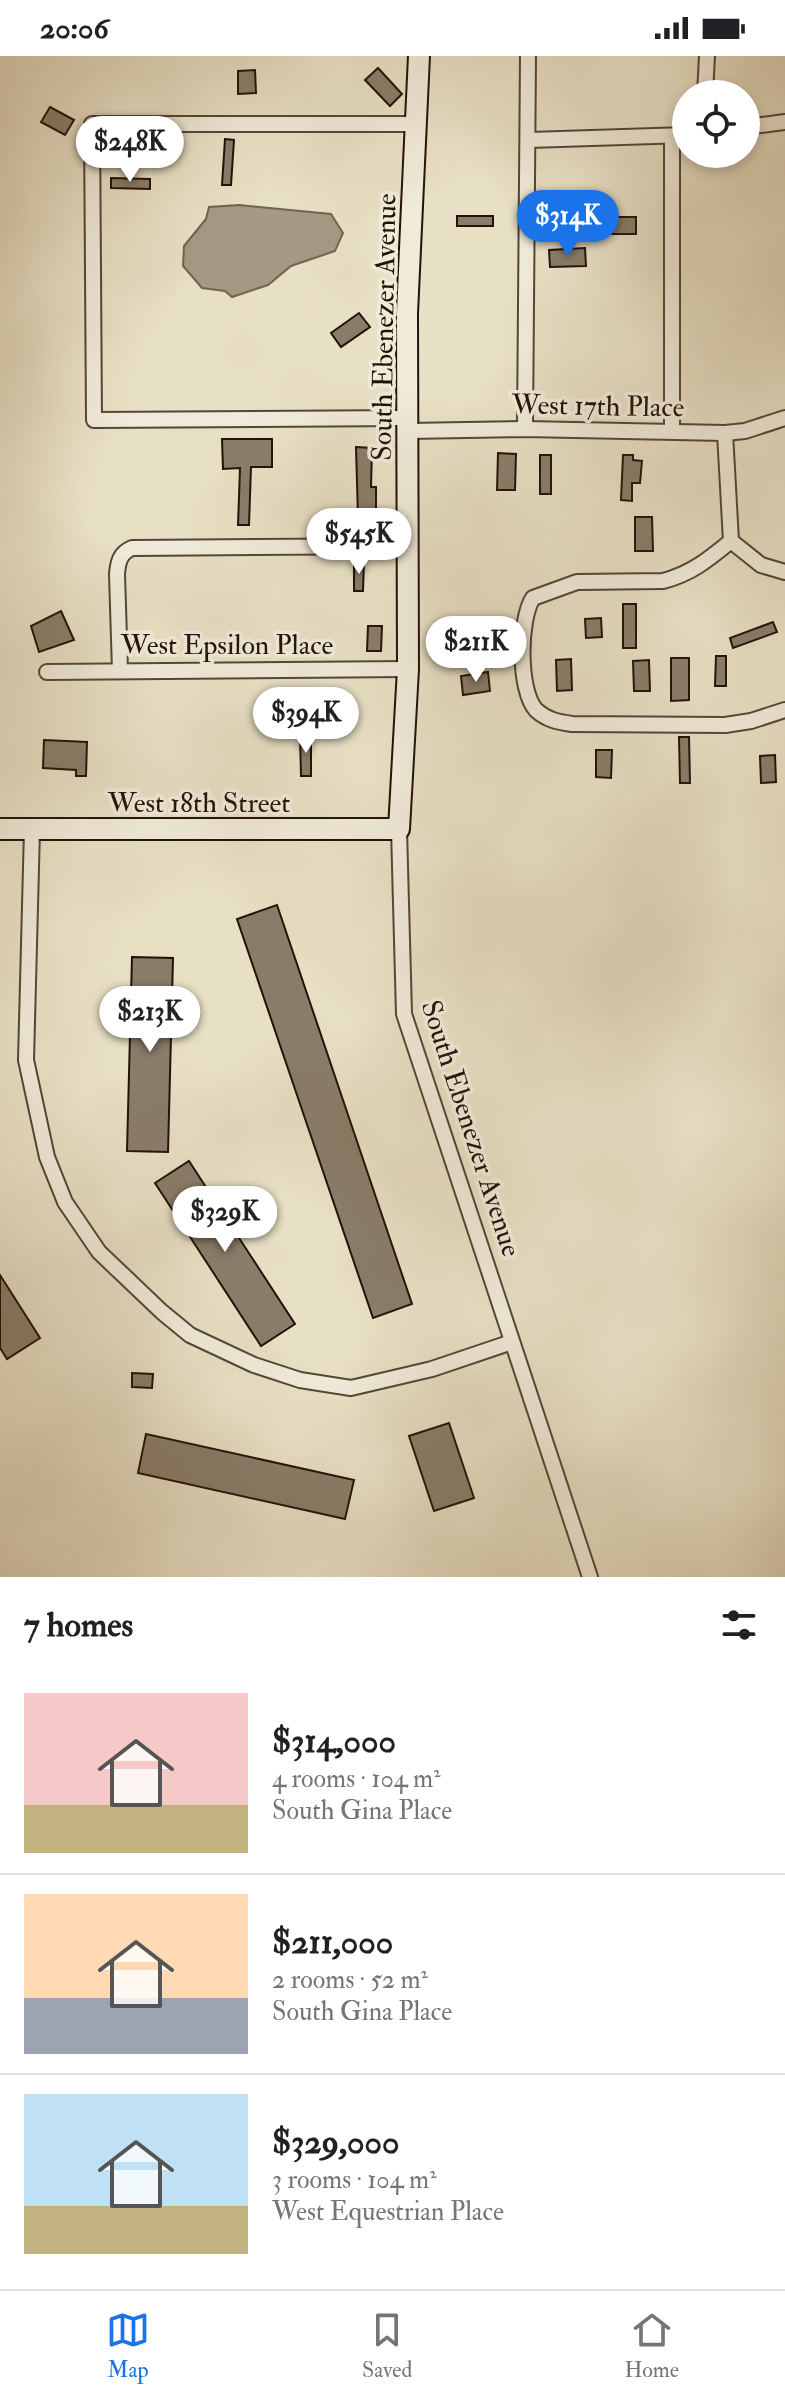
<!DOCTYPE html>
<html lang="en">
<head>
<meta charset="utf-8">
<style>
	:root { --surface:#fff; --page:#f6f6f6; --text:#202124; --muted:#757577; --line:#e0e0e0; --accent:#1a73e8 }
	body { margin:0; font-family:"IM FELL Double Pica",serif; background:var(--page); color:var(--text); height:100vh; display:flex; flex-direction:column; font-size:30px; white-space:nowrap }
	* { box-sizing:border-box; margin:0 }
	p { font-size:26px; color:var(--muted) }
	.icon { flex:none; width:44px; height:44px; fill:none; stroke:currentColor; stroke-width:2; stroke-linecap:round; stroke-linejoin:round }
	.map { position:relative; height:1521px; overflow:hidden }
	.side { display:flex; flex-direction:column; background:var(--surface); flex:1 }
	.side>* { flex:none }
	.controls { position:absolute; left:672px; top:24px; display:grid; gap:16px }
	.controls a { display:grid; place-items:center; width:88px; height:88px; border-radius:50%; background:var(--surface); box-shadow:0 4px 12px #0003; font-size:40px }
	.price { position:absolute; translate:-50% -68px; padding:0 18px; border-radius:28px; background:#fff; color:#222; font-size:26px; line-height:52px; filter:drop-shadow(0 2px 4px #0008) }
	.price::after { content:''; position:absolute; left:50%; top:48px; width:24px; height:18px; margin-left:-12px; background:inherit; clip-path:polygon(0 0,100% 0,50% 100%) }
	.price.on { background:var(--accent); color:#fff }
	ul { padding:0; list-style:none }
	li { display:flex; align-items:center; gap:24px; height:200px; padding:0 24px }
	li+li { border-top:2px solid var(--line) }
	li span { display:grid; place-items:center; flex:none; width:224px; height:160px; border-radius:0px; color:#555 }
	li>.icon { margin-inline-start:auto }
	span .icon { width:96px; height:96px; fill:#fffc; stroke-width:1 }
	li b { font-size:34px }
	h2 { display:flex; justify-content:space-between; align-items:center; height:96px; padding:0 24px; font-size:34px }
	.status { display:flex; justify-content:space-between; align-items:center; height:56px; padding:0 40px; background:var(--surface); direction:ltr }
	.status svg { height:22px; fill:currentColor }
	.menu { display:flex; justify-content:space-around; align-items:center; height:112px; border-top:2px solid var(--line); background:var(--surface); font-size:22px; color:var(--muted) }
	.menu a { display:grid; justify-items:center; gap:4px }
	.menu .on { color:var(--accent) }
	.map>svg:first-child { display:block }
	.water { fill:#a59a84; stroke:#716452; stroke-width:2 }
	.building { fill:#897d6a; stroke:#221207; stroke-width:2 }
	.lines { fill:none; stroke-linecap:round; stroke-linejoin:round }
	.street-casing { stroke:#544636; stroke-width:18 }
	.secondary-casing { stroke:#221207; stroke-width:24 }
	.street { stroke:#f0ebd9; stroke-width:14 }
	.secondary { stroke:#f0ebd9; stroke-width:20 }
	.labels { text-anchor:middle; stroke-width:7; stroke-linejoin:round; paint-order:stroke }
	.street-label { font-size:28px; fill:#221207; stroke:#f0ebd9 }
</style>
</head>
<body>
<div class="status"><b>20:06</b><svg viewBox="0 0 49 12"><path d="M0 12V9h3v3zM5 12V6h3v6zM10 12V3h3v9zM15 12V0h3v12zM26 1h20v11H26zM47 4h2v5h-2z"/></svg></div>
<div class="map">
<svg width="785" height="1521" viewBox="0 0 785 1521">
	<rect width="100%" height="100%" fill="#e8e0c5"/>
	<filter id="stains"><feTurbulence type="fractalNoise" baseFrequency=".0025" numOctaves="4"/><feColorMatrix values="0 0 0 0 .2 0 0 0 0 .09 0 0 0 0 .02 0 0 0 .5 -.17"/></filter>
	<radialGradient id="worn" r=".72"><stop offset=".6" stop-color="#630" stop-opacity="0"/><stop offset="1" stop-color="#630" stop-opacity=".3"/></radialGradient>
	<polygon class="water" points="239,149 331,158 343,177 335,195 291,210 268,229 232,241 225,235 202,232 183,210 184,190 206,163 209,151"/>
	<g class="building">
		<polygon points="378,12 402,38 390,50 365,24"/>
		<polygon points="255,14 256,37 238,38 238,15"/>
		<polygon points="50,51 74,64 65,79 41,66"/>
		<polygon points="225,83 234,84 231,129 222,129"/>
		<polygon points="111,122 150,123 150,133 111,132"/>
		<rect x="457" y="160" width="36" height="10"/>
		<rect x="601" y="161" width="35" height="17"/>
		<polygon points="585,192 586,210 550,211 549,194"/>
		<polygon points="359,257 370,271 341,291 331,277"/>
		<polygon points="222,383 272,383 272,411 251,411 249,469 238,469 240,412 223,413"/>
		<polygon points="356,391 372,392 371,431 376,431 376,462 358,462"/>
		<polygon points="498,397 516,398 515,434 497,434"/>
		<rect x="540" y="399" width="11" height="39"/>
		<polygon points="623,399 633,399 633,404 642,405 640,427 632,427 632,445 621,444"/>
		<polygon points="635,461 652,461 653,495 635,495"/>
		<polygon points="354,505 364,505 363,535 354,535"/>
		<rect x="623" y="548" width="13" height="44"/>
		<polygon points="61,555 74,584 39,596 31,570"/>
		<polygon points="601,562 602,581 586,582 585,563"/>
		<polygon points="773,566 777,576 733,592 730,582"/>
		<polygon points="368,570 382,570 381,595 367,595"/>
		<polygon points="716,600 726,600 726,630 715,630"/>
		<polygon points="671,602 689,602 689,644 671,645"/>
		<polygon points="571,603 572,634 557,635 556,604"/>
		<polygon points="649,604 650,635 634,635 633,605"/>
		<polygon points="488,616 490,635 463,639 461,620"/>
		<polygon points="311,678 311,720 301,720 300,679"/>
		<polygon points="679,681 689,681 690,727 680,727"/>
		<polygon points="44,684 87,686 86,720 76,720 76,714 43,712"/>
		<polygon points="596,694 612,694 611,722 596,721"/>
		<polygon points="775,699 776,726 761,727 760,700"/>
		<polygon points="277,849 412,1248 373,1262 237,863"/>
		<polygon points="132,901 173,902 168,1096 127,1095"/>
		<polygon points="189,1105 295,1268 261,1290 155,1127"/>
		<polygon points="0,1219 40,1282 7,1303 0,1292"/>
		<polygon points="132,1317 153,1318 152,1332 132,1331"/>
		<polygon points="449,1367 474,1442 434,1455 409,1380"/>
		<polygon points="146,1378 354,1424 345,1463 138,1417"/>
	</g>
	<g class="lines">
		<g class="street-casing">
			<g id="street">
				<polyline points="705,38 707,0"/>
				<polyline points="746,71 785,66"/>
				<polyline points="672,81 672,375"/>
				<polyline points="529,84 686,79"/>
				<polyline points="408,362 94,364 92,68 418,68"/>
				<polyline points="525,373 528,0"/>
				<polyline points="408,375 525,373 725,377 745,375 785,362"/>
				<polyline points="725,377 731,485 761,509 785,516"/>
				<path d="M731,485C709,503 691,518 663,525L577,526L533,542C519,563 518,634 536,654C547,664 558,666 572,668L725,669L751,665L785,654"/>
				<path d="M120,615L117,518C118,506 120,497 132,492L407,490"/>
				<polyline points="47,616 408,613"/>
				<polyline points="32,773 26,1004 47,1101 65,1146 99,1196 162,1256 190,1279 254,1309 300,1324 351,1332 432,1313 512,1286"/>
				<polyline points="399,773 404,958 590,1521"/>
			</g>
		</g>
		<g class="secondary-casing">
			<polyline id="secondary" points="0,773 399,773 408,613 407,257 419,0"/>
		</g>
		<use href="#street" class="street"/>
		<use href="#secondary" class="secondary"/>
	</g>
	<g class="labels">
		<g class="street-label">
			<text transform="translate(383 271) rotate(-89)" y="10">South Ebenezer Avenue</text>
			<text transform="translate(598 349) rotate(1)" y="10">West 17th Place</text>
			<text x="227" y="598">West Epsilon Place</text>
			<text x="199" y="756">West 18th Street</text>
			<text transform="translate(472 1072) rotate(72)" y="10">South Ebenezer Avenue</text>
		</g>
	</g>
	<rect width="100%" height="100%" filter="url(#stains)"/>
	<rect width="100%" height="100%" fill="url(#worn)"/>
</svg>
<div class="controls">
<a><svg class="icon" aria-label="locate" viewBox="0 0 24 24"><circle cx="12" cy="12" r="6"/><path d="M12 2v4M12 18v4M2 12h4M18 12h4"/></svg></a>
</div>
<b class="price" style="left:130px;top:128px">$248K</b>
<b class="price on" style="left:568px;top:202px">$314K</b>
<b class="price" style="left:359px;top:520px">$545K</b>
<b class="price" style="left:476px;top:628px">$211K</b>
<b class="price" style="left:306px;top:699px">$394K</b>
<b class="price" style="left:150px;top:998px">$213K</b>
<b class="price" style="left:225px;top:1198px">$329K</b>
</div>
<section class="side">
<h2>7 homes<svg class="icon" aria-label="filters" viewBox="0 0 24 24"><path d="M4 7h16M4 17h16"/><circle cx="9" cy="7" r="2"/><circle cx="15" cy="17" r="2"/></svg></h2>
<ul>
<li><span style="background:linear-gradient(#f6c9c9 70%,#c2b280 0)"><svg class="icon" aria-label="home" viewBox="0 0 24 24"><path d="M3 11l9-7 9 7M6 9v11h12V9"/></svg></span><div><b>$314,000</b><p>4 rooms · 104 m²</p><p>South Gina Place</p></div></li>
<li><span style="background:linear-gradient(#ffd9b3 65%,#9aa5b1 0)"><svg class="icon" aria-label="home" viewBox="0 0 24 24"><path d="M3 11l9-7 9 7M6 9v11h12V9"/></svg></span><div><b>$211,000</b><p>2 rooms · 52 m²</p><p>South Gina Place</p></div></li>
<li><span style="background:linear-gradient(#bfe0f5 70%,#c2b280 0)"><svg class="icon" aria-label="home" viewBox="0 0 24 24"><path d="M3 11l9-7 9 7M6 9v11h12V9"/></svg></span><div><b>$329,000</b><p>3 rooms · 104 m²</p><p>West Equestrian Place</p></div></li>
</ul>
</section>
<nav class="menu">
<a class="on"><svg class="icon" aria-label="map" viewBox="0 0 24 24"><path d="M3 6l6-2 6 2 6-2v14l-6 2-6-2-6 2zM9 4v14M15 6v14"/></svg>Map</a>
<a><svg class="icon" aria-label="saved" viewBox="0 0 24 24"><path d="M7 4h10v16l-5-4-5 4z"/></svg>Saved</a>
<a><svg class="icon" aria-label="home" viewBox="0 0 24 24"><path d="M3 11l9-7 9 7M6 9v11h12V9"/></svg>Home</a>
</nav>
</body>
</html>
